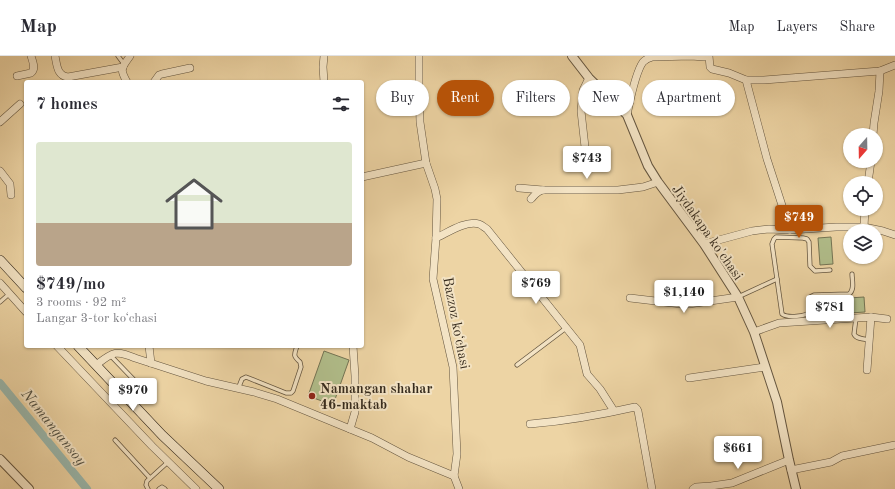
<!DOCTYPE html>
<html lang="en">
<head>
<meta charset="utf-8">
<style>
	:root { --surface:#fff; --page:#f2f2f3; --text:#2b2b33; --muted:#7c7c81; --line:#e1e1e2; --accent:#b45309 }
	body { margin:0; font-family:"Old Standard TT",serif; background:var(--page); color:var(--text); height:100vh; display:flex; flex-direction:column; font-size:15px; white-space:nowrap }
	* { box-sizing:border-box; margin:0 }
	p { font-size:13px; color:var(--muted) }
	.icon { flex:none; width:22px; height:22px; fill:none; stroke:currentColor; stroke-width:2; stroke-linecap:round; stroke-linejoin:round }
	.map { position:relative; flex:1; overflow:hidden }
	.panel { position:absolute; left:24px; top:24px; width:340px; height:268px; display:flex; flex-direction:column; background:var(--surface); border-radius:4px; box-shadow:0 1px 3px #0004 }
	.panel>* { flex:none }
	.guide { position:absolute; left:376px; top:24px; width:380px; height:36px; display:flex; gap:8px }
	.needle { width:26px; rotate:200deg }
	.tools { position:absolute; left:843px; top:72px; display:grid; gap:8px }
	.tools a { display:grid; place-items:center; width:40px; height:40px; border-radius:50%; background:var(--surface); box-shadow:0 1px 3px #0004; font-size:20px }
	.price { position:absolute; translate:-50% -34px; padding:0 9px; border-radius:4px; background:#fff; color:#222; font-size:13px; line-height:26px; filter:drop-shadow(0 1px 2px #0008) }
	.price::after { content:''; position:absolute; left:50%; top:24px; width:12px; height:9px; margin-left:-6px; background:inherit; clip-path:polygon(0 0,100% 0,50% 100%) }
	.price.current { background:var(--accent); color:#fff }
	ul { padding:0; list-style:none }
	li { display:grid; align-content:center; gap:8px; height:212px; padding:0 12px }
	li span { display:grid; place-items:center; height:124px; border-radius:4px; color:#555 }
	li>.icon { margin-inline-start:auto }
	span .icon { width:72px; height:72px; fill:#fffc; stroke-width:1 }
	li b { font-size:17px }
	h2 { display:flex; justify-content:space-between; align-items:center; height:48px; padding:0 12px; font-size:17px }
	.chip { padding:0 14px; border-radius:18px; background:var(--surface); box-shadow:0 1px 3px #0004; font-size:14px; line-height:36px }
	.chip.current { background:var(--accent); color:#fff }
	header { display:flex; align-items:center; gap:24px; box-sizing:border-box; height:56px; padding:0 20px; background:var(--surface); border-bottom:1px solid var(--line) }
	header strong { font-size:19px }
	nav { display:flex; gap:22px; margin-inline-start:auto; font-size:14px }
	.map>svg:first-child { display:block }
	.green { fill:#b1be8b; stroke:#747454 }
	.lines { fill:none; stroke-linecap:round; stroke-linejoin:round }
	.canal { stroke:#9ab7ac; stroke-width:8 }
	.service-casing { stroke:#64553f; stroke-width:5 }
	.minor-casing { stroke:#64553f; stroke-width:8 }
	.tertiary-casing { stroke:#64553f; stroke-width:10 }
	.secondary-casing { stroke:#362b1d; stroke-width:10 }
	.service { stroke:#f3e3c4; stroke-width:3.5 }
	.minor { stroke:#f3e3c4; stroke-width:7 }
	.tertiary { stroke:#f3e3c4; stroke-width:8 }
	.secondary { stroke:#f3e3c4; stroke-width:9 }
	.poi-dot { fill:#8f2418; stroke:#f3e3c4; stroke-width:1.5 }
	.labels { text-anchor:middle; stroke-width:4; stroke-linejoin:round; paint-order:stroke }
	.street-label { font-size:14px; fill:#362b1d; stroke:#f3e3c4 }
	.poi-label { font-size:14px; font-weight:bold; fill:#362b1d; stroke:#f3e3c4; text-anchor:start }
	.water-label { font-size:15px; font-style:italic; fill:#4f4e41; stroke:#f3e3c4 }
</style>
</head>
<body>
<header>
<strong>Map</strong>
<nav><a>Map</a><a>Layers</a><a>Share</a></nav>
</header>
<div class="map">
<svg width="895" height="433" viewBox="0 0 895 433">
	<rect width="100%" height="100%" fill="#edd4a4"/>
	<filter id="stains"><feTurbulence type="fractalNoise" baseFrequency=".005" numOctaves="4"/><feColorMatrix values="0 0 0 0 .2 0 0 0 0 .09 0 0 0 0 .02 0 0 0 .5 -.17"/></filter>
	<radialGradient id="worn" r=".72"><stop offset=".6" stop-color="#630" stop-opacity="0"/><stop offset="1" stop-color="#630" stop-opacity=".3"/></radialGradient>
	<g class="green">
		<polygon points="831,181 833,208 820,209 818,182"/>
		<polygon points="864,241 865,256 835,258 834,243"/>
		<polygon points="324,295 349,304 333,349 308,340"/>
	</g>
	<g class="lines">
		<polyline class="canal" points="0,327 87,433"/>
		<g class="service-casing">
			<g id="service">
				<polyline points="118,0 124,8"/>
				<path d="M830,214L815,215L810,210L809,186L807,183L803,182L776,181L774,183L772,188L782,258C787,262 807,261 810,255C811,251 810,245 810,241L814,239L849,238C855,234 852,224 852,218"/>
				<polyline points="738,241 777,223"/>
				<polyline points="0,246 9,238"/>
				<path d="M856,262L854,278C856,283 864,283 870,284"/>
				<polyline points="110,299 137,327"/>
				<polyline points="517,309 566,272"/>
				<path d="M238,333L242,323L246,321L286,337H291L293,335L301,311L300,306C293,300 294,299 297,290"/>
				<polyline points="115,384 150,422"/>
				<polyline points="148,433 146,429 147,425 168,406"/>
				<polyline points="159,433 162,431 165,433"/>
			</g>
		</g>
		<g class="minor-casing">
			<g id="minor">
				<path d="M55,0C57,9 57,20 68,21L123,11"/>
				<polyline points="324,0 323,11 324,26"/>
				<polyline points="419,0 419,32 420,66 426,107 435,133 437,143 436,182 433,223 453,311 457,398 454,420"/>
				<polyline points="709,0 710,11 712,13 729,17 746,24 764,24 880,15 895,9"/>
				<path d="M17,20L31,17C36,13 33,6 31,0"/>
				<polyline points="746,24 767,103 790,174"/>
				<path d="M127,26C119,12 122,12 130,0"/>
				<polyline points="154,26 159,19 162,18 190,12"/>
				<path d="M627,59C630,45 635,17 643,6C646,3 648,2 652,1L691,0L704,1L708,0"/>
				<polyline points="0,66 20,48"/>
				<polyline points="873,79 874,67 879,35 880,15"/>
				<path d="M577,107C576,94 582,100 585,91L581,55L583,34L589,22"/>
				<polyline points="0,115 10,128 11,139"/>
				<polyline points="362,121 426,107"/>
				<polyline points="868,127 871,105"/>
				<polyline points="519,132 543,134"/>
				<path d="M531,143C535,139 537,135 543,134H618L643,131L658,126"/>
				<polyline points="864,171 865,153"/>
				<path d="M436,182C447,177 466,164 479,168C482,169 485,172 487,173L580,289L587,318L600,333L614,355"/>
				<polyline points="704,188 752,175 769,173 790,174 836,171 864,171 883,175 895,179"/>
				<polyline points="0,227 26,256"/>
				<polyline points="630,242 681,248 689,248 738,241"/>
				<polyline points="871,261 887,263"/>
				<polyline points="754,276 779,267 871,261 867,314"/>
				<polyline points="57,290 152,390 196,433"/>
				<polyline points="149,290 151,307"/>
				<path d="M96,309C112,297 115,293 135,302L206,325L254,336L277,343L350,373L372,382L408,401L454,420"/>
				<polyline points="689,322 765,311"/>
				<path d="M530,368C565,365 600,359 635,351L637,353L638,355L652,433"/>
				<polyline points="350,373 355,356 355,320 353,290"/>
				<polyline points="791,414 831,406 842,400 895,389"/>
				<polyline points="454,420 459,433"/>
				<polyline points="693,433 696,431 711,430 732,427 789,404"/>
			</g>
		</g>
		<g class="tertiary-casing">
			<g id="tertiary">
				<polyline points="572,0 589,22 627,59 648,110 658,126 704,188 738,241 754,276 777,346 789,404 796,433"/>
				<polyline points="0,403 29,433"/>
			</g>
		</g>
		<g class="secondary-casing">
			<g id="secondary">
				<polyline points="0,204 26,232"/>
				<polyline points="78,290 162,379 219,433"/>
			</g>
		</g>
		<use href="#service" class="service"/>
		<use href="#minor" class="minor"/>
		<use href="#tertiary" class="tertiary"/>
		<use href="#secondary" class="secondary"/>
	</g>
	<circle class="poi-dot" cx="312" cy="340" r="4"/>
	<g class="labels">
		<g class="street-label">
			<text transform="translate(708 176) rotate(55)" y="5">Jiydakapa ko'chasi</text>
			<text transform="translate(457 267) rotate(79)" y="5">Bazzoz koʻchasi</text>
		</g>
		<g class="poi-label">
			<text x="320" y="337">Namangan shahar<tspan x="320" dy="16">46-maktab</tspan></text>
		</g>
		<g class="water-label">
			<text transform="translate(54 371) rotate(51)" y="5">Namangansoy</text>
		</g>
	</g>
	<rect width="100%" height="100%" filter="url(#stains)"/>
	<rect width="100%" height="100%" fill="url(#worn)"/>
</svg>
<div class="tools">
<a><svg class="needle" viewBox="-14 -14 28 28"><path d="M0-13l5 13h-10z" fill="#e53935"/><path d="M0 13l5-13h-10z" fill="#7c7c81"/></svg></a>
<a><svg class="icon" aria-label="locate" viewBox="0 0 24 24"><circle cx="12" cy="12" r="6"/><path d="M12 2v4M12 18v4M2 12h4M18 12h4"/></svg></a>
<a><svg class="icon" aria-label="layers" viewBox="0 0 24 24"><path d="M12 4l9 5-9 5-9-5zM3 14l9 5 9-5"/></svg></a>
</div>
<b class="price" style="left:587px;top:124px">$743</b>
<b class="price current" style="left:799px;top:183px">$749</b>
<b class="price" style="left:536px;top:249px">$769</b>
<b class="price" style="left:684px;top:258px">$1,140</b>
<b class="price" style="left:830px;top:273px">$781</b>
<b class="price" style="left:133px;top:356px">$970</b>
<b class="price" style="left:738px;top:414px">$661</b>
<div class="guide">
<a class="chip">Buy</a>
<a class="chip current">Rent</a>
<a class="chip">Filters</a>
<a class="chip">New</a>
<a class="chip">Apartment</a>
</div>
<section class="panel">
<h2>7 homes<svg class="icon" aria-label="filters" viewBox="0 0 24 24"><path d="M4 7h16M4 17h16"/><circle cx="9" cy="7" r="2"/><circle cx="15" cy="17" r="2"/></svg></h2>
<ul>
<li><span style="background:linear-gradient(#dfe7d0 65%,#b9a48a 0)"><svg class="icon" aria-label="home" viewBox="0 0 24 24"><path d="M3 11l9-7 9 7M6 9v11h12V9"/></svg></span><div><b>$749/mo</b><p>3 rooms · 92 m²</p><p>Langar 3-tor koʻchasi</p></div></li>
</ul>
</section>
</div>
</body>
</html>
